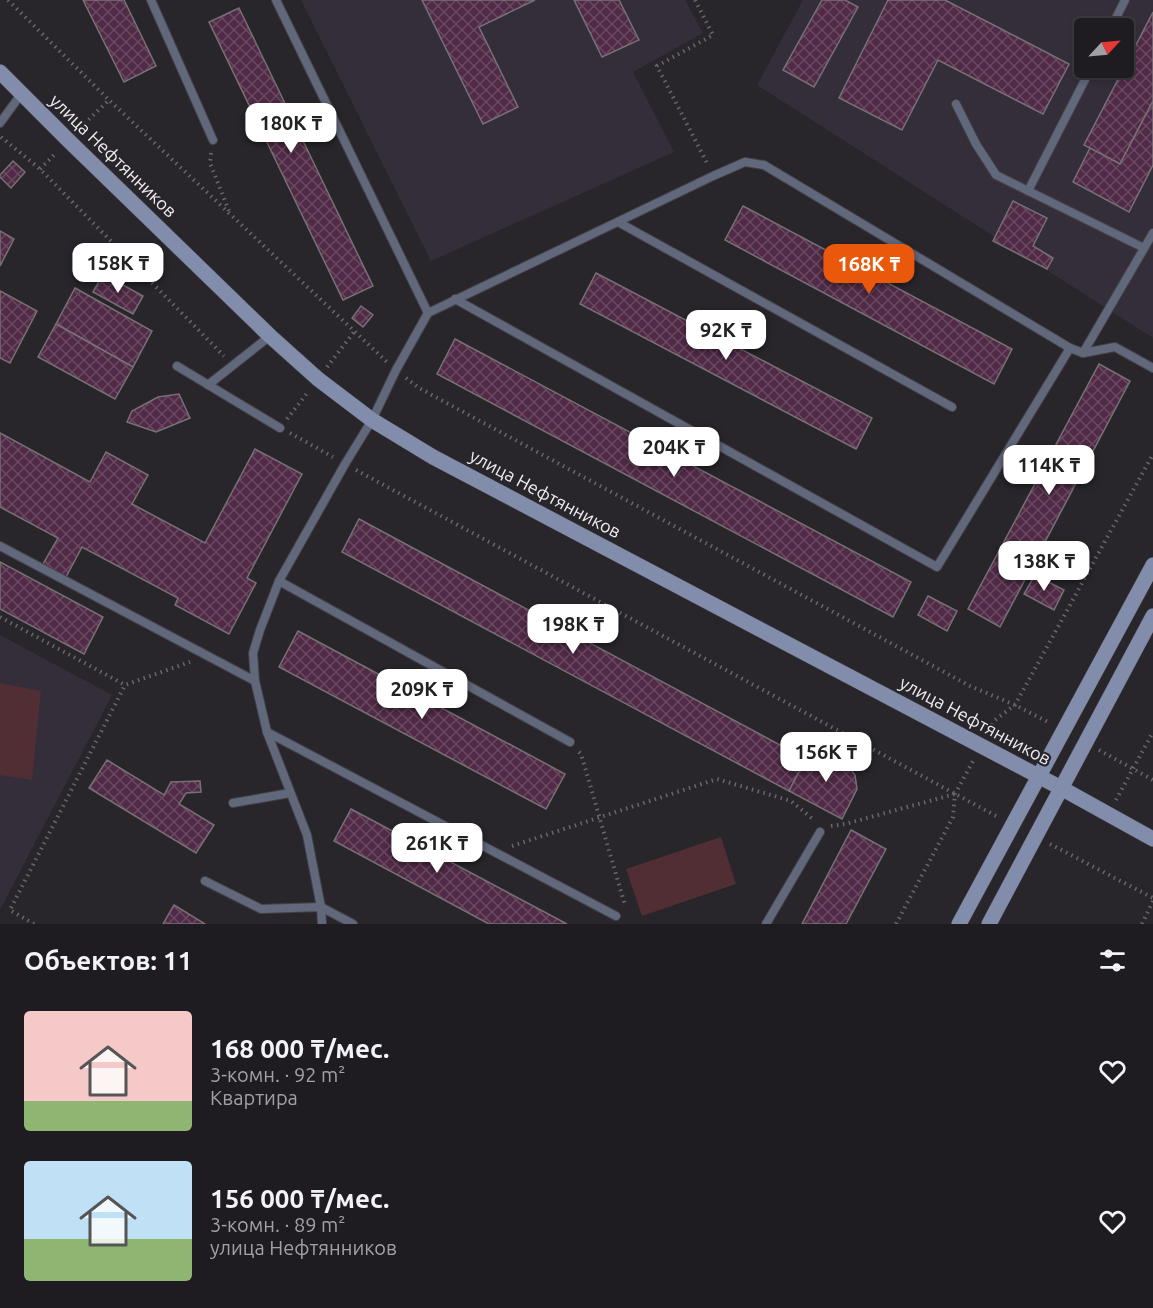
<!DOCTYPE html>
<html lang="ru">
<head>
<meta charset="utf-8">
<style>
	:root { --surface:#1e1c20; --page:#2b292d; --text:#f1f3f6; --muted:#a1a1a5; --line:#3c3a3e; --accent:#ea580c }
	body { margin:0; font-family:Ubuntu,sans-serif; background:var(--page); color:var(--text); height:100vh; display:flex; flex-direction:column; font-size:22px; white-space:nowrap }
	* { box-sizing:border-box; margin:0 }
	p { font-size:20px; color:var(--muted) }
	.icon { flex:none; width:33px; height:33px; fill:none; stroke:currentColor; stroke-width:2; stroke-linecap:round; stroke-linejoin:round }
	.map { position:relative; height:924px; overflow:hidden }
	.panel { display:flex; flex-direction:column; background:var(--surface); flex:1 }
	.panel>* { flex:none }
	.needle { width:39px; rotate:64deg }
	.buttons { position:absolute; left:1074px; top:18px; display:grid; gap:12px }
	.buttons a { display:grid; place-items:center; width:60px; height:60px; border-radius:6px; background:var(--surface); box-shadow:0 3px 9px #0003,0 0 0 2px var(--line); font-size:30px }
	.price { position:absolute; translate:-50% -51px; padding:0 14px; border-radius:12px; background:#fff; color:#222; font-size:20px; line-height:39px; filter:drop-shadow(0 2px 3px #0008) }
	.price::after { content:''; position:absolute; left:50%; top:36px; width:18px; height:14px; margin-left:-9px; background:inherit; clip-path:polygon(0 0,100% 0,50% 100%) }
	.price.selected { background:var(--accent); color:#fff }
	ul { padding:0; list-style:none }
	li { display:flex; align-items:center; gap:18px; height:150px; padding:0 24px }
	li span { display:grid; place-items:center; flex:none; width:168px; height:120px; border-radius:6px; color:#555 }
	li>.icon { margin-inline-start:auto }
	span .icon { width:72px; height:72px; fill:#fffc; stroke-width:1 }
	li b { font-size:26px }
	h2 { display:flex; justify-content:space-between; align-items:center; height:72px; padding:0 24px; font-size:26px }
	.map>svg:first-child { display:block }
	.built { fill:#332e39; fill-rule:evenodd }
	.pitch { fill:#502e33 }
	.building { fill:url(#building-cross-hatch); stroke:#777175; stroke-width:1.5 }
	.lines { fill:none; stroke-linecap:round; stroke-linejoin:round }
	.lane-casing { stroke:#444247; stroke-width:10 }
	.secondary-casing { stroke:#444247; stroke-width:16 }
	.path { stroke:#68676b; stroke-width:4; stroke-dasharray:1.5 4.5; stroke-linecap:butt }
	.lane { stroke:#61687b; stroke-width:8 }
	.secondary { stroke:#828cab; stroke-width:15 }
	.labels { text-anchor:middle; stroke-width:4.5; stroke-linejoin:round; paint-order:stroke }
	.street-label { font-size:18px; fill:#eeedf0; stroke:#28262b }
</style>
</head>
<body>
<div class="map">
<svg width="1153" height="924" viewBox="0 0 1153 924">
	<defs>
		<pattern id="building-cross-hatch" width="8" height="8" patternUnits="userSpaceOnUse" patternTransform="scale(1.5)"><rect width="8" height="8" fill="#502a46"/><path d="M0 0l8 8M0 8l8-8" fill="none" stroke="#6a4961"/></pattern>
	</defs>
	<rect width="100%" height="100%" fill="#28262b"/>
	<g class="built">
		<polygon points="301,0 685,0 703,33 633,72 674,152 431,261"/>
		<path d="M803,0H1153V338L757,85ZM1084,28H1124V68H1084Z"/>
		<polygon points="0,635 112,695 0,910"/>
	</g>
	<g class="pitch">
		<polygon points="0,683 41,691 32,780 0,775"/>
		<polygon points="721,837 736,884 642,916 626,869"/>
	</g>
	<g class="building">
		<polygon points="83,0 124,0 156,66 124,82"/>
		<polygon points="422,0 535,0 479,27 518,107 483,124"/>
		<polygon points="574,0 619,0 639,40 602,57"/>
		<polygon points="822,0 845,0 858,7 814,87 783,70"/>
		<polygon points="888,0 945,0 1069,64 1043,114 938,60 902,130 839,98"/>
		<polygon points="239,8 373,286 343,300 209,22"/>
		<polygon points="1153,12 1153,101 1120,164 1084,145"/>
		<polygon points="1153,101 1153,165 1129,212 1073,182 1090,148 1120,164"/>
		<polygon points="13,161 25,172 11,188 0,177 0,175"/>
		<polygon points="1013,201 1047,218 1033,246 1053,258 1047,269 993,241"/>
		<polygon points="743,206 1012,349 994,384 725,240"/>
		<polygon points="0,231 14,239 0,266"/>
		<polygon points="596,273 872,418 856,449 580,304"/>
		<polygon points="103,274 143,296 133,314 93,292"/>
		<polygon points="75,288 152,331 133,367 56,324"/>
		<polygon points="0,291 37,311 10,363 0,358"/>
		<polygon points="361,306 373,315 363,327 352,318"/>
		<polygon points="56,324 133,367 115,399 38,357"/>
		<polygon points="455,339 911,582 893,617 437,374"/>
		<polygon points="1099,364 1130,381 1000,627 968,609"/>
		<polygon points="179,394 190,418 156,432 127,422 132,411 158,397"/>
		<polygon points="0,433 90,482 106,452 148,475 132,504 205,543 255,449 302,474 247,578 256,583 229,634 175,605 178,598 82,547 66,577 43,564 58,538 0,507"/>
		<polygon points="359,519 806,759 789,791 342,552"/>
		<polygon points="0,562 103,617 84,654 0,609"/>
		<polygon points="1035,575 1064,590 1054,610 1024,594"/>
		<polygon points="928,596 957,611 947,631 918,615"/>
		<polygon points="298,631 565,774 546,809 279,667"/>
		<polygon points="812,747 848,766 855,775 857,789 842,819 789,791"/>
		<polygon points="107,760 164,795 171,782 200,781 201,792 186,793 179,804 214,825 196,853 89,788"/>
		<polygon points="351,809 567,924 489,924 334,841"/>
		<polygon points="851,830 886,849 846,924 802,924"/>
		<polygon points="174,905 205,924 163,924"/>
	</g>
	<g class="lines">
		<g class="lane-casing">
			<g id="lane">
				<polyline points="151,0 213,140"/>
				<polyline points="276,0 428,313"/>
				<polyline points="1111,28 1125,0"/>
				<polyline points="956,104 976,144 996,175 1144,248"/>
				<polyline points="0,123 22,93"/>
				<polyline points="1028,191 1091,68"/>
				<polyline points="618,222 952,407"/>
				<polyline points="455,299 937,567 1070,348"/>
				<polyline points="1083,353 1115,347 1153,368"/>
				<polyline points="177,366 280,428"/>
				<polyline points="208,385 270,336"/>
				<polyline points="0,546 255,681"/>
				<polyline points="279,581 570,742"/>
				<polyline points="267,732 616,916"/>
				<polyline points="233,803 290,793"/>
				<polyline points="205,881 261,909 321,907 353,924"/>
				<polyline points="322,924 321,907 307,835 267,732 255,681 253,653 260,630 279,581 345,464 372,420 396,370 428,313 713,176 745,162 764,165 1070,348 1083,353 1153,233"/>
				<polyline points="766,924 820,832"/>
			</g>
		</g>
		<g class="secondary-casing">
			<g id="secondary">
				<polyline points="0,72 68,140 270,336 318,379 372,420 433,457 1061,788 1153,839"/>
				<polyline points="959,924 1153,565"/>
				<polyline points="989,924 1153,616"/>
			</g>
		</g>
		<g class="path">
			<polyline points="8,0 109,100 387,362"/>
			<polyline points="695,0 713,35 657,66 708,165"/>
			<polyline points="80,128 109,100"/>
			<polyline points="1,137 40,169 224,356"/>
			<polyline points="211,153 210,163 229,211"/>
			<polyline points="40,169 56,153"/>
			<polyline points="327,367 354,332"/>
			<polyline points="406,378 419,388 970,686 1015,705 1050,723"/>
			<polyline points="287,419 308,392"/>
			<polyline points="290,433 333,457"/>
			<polyline points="356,470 998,817"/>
			<polyline points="0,617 125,685 190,662"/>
			<polyline points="989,730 995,720 1015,705 1153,454"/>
			<polyline points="1099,750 1153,780"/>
			<polyline points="579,752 581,754 625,905"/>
			<polyline points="1116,800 1153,732"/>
			<polyline points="831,826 845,824 955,794"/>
			<polyline points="1050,844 1153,898"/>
			<polyline points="512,846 717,779 791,801 814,820"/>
			<polyline points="34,924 10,910 125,685"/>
			<polyline points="896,924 953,817 955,794 973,761"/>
			<polyline points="1142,924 1153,901"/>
		</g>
		<use href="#lane" class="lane"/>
		<use href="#secondary" class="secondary"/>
	</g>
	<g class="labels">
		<g class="street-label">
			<text transform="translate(113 156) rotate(44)" y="6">улица Нефтянников</text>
			<text transform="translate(545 494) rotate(28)" y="6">улица Нефтянников</text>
			<text transform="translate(975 721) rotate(28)" y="6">улица Нефтянников</text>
		</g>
	</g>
</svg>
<div class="buttons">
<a><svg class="needle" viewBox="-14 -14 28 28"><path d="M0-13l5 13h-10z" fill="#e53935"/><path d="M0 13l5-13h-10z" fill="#a1a1a5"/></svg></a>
</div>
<b class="price" style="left:291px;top:154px">180K ₸</b>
<b class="price" style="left:118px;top:294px">158K ₸</b>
<b class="price selected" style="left:869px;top:295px">168K ₸</b>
<b class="price" style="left:726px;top:361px">92K ₸</b>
<b class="price" style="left:674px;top:478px">204K ₸</b>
<b class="price" style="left:1049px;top:496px">114K ₸</b>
<b class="price" style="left:1044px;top:592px">138K ₸</b>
<b class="price" style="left:573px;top:655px">198K ₸</b>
<b class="price" style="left:422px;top:720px">209K ₸</b>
<b class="price" style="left:826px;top:783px">156K ₸</b>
<b class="price" style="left:437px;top:874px">261K ₸</b>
</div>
<section class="panel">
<h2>Объектов: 11<svg class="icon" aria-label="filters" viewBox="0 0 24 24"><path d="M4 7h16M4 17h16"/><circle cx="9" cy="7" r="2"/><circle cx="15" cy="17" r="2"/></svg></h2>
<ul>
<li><span style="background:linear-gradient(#f6c9c9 75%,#8fb573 0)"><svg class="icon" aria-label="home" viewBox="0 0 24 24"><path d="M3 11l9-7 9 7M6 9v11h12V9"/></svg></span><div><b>168 000 ₸/мес.</b><p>3-комн. · 92 m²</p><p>Квартира</p></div><svg class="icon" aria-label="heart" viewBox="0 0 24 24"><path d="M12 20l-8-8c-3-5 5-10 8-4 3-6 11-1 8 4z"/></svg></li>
<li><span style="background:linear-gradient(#bfe0f5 65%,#8fb573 0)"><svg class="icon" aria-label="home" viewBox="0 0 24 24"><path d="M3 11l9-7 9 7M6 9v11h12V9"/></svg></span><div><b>156 000 ₸/мес.</b><p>3-комн. · 89 m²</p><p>улица Нефтянников</p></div><svg class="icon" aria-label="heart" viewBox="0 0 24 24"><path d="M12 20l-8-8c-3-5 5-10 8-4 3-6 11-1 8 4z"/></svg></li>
</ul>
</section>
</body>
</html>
